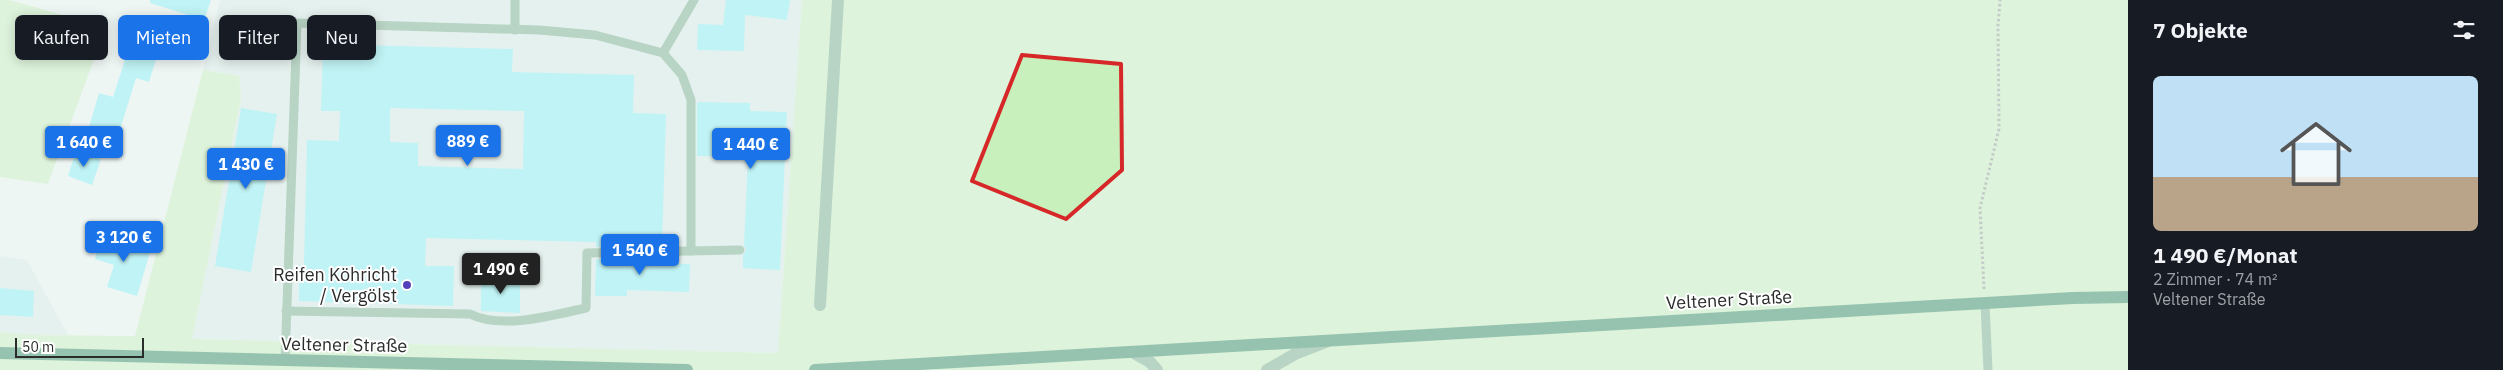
<!DOCTYPE html>
<html lang="de">
<head>
<meta charset="utf-8">
<style>
	:root { --surface:#171b24; --page:#242831; --text:#f1f3f6; --muted:#9ea1a6; --line:#363941; --accent:#1a73e8 }
	body { margin:0; font-family:"IBM Plex Sans",sans-serif; background:var(--page); color:var(--text); height:100vh; display:flex; flex-direction:column; font-size:19px; white-space:nowrap }
	* { box-sizing:border-box; margin:0 }
	p { font-size:16px; color:var(--muted) }
	.icon { flex:none; width:28px; height:28px; fill:none; stroke:currentColor; stroke-width:2; stroke-linecap:round; stroke-linejoin:round }
	.map { position:relative; flex:1; overflow:hidden }
	.drawer { display:flex; flex-direction:column; background:var(--surface); width:375px }
	.drawer>* { flex:none }
	.banner { position:absolute; left:15px; top:15px; width:475px; height:45px; display:flex; gap:10px }
	.scale { position:absolute; left:15px; bottom:12px; width:129px; box-sizing:border-box; padding-left:5px; border:2px solid #2a2d2c; border-top:0; font-size:14px; line-height:18px; white-space:nowrap; color:#2a2d2c; -webkit-text-stroke:4px #fff; paint-order:stroke }
	.price { position:absolute; translate:-50% -42px; padding:0 11px; border-radius:5px; background:var(--accent); color:#fff; font-size:16px; line-height:32px; filter:drop-shadow(0 1px 2px #0008) }
	.price::after { content:''; position:absolute; left:50%; top:30px; width:15px; height:11px; margin-left:-8px; background:inherit; clip-path:polygon(0 0,100% 0,50% 100%) }
	.price.selected { background:#222; color:#fff }
	ul { padding:0; list-style:none }
	li { display:grid; align-content:center; gap:10px; height:265px; padding:0 25px }
	li+li { border-top:1px solid var(--line) }
	li span { display:grid; place-items:center; height:155px; border-radius:8px; color:#555 }
	li>.icon { margin-inline-start:auto }
	span .icon { width:90px; height:90px; fill:#fffc; stroke-width:1 }
	li b { font-size:21px }
	h2 { display:flex; justify-content:space-between; align-items:center; height:60px; padding:0 25px; font-size:21px }
	.pill { padding:0 18px; border-radius:8px; background:var(--surface); box-shadow:0 2px 12px #0003; font-size:18px; line-height:45px }
	.pill.selected { background:var(--accent); color:#fff }
	main { display:flex; flex:1; min-height:0 }
	.map>svg:first-child { display:block }
	.built { fill:#daebe7 }
	.green { fill:#c8f0bc }
	.building { fill:#87f0f6; fill-rule:evenodd }
	.lines { fill:none; stroke-linecap:round; stroke-linejoin:round }
	.path { stroke:#929796; stroke-width:3; stroke-dasharray:2.5 2.5; stroke-linecap:butt }
	.lane { stroke:#76ab8d; stroke-width:9 }
	.street { stroke:#76ab8d; stroke-width:12 }
	.secondary { stroke:#2c865c; stroke-width:12 }
	.marked { fill:none; stroke:#d62828; stroke-width:4; stroke-linejoin:round }
	.poi-dot { fill:#5441b9; stroke:#fff; stroke-width:2 }
	.labels { text-anchor:middle; stroke-width:4; stroke-linejoin:round; paint-order:stroke }
	.poi-label { font-size:18px; fill:#2a2d2c; stroke:#fff; text-anchor:end }
	.street-label { font-size:18px; fill:#2a2d2c; stroke:#fff }
</style>
</head>
<body>
<main>
<div class="map">
<svg width="2128" height="370" viewBox="0 0 2128 370">
	<rect width="100%" height="100%" fill="#eef6f4"/>
	<g class="built">
		<polygon points="220,0 802,0 778,353 192,339 241,98 239,76 203,70"/>
		<polygon points="0,256 27,260 68,335 32,335 0,332"/>
	</g>
	<g class="green">
		<polygon points="0,0 9,0 106,27 48,184 0,177"/>
		<polygon points="802,0 2128,0 2128,370 0,370 0,332 32,335 135,336 203,70 239,76 241,98 192,339 778,353"/>
	</g>
	<g class="building">
		<polygon points="150,0 211,0 204,20 150,3"/>
		<polygon points="726,0 790,0 787,20 745,15 744,51 697,50 698,24 723,25"/>
		<polygon points="130,44 158,53 149,82 136,78 118,136 89,127 99,93 113,97"/>
		<path d="M323,44L513,49L512,72L634,75L633,113L666,114L662,245L596,247V242L426,238L425,266H454L453,306L299,301V265H304L307,140L339,141L340,111H321ZM390,108L524,111L523,169L418,166V143L390,142Z"/>
		<polygon points="697,102 750,103 750,111 787,112 780,270 743,268 743,255 746,250 744,245 748,157 697,156"/>
		<polygon points="241,108 277,114 251,272 215,266"/>
		<polygon points="76,151 101,159 92,185 68,176"/>
		<polygon points="102,234 151,249 137,296 107,287 114,265 95,259"/>
		<polygon points="662,258 662,263 690,264 689,292 627,290 627,296 595,296 596,259"/>
		<polygon points="481,277 520,277 520,313 481,311"/>
		<polygon points="0,288 34,291 33,317 0,315"/>
	</g>
	<g class="lines">
		<polyline class="path" points="1984,289 1980,208 1999,129 1998,26 2000,0"/>
		<g class="lane">
			<polyline points="515,30 515,0"/>
			<polyline points="663,53 694,0"/>
			<polyline points="1985,303 1988,370"/>
			<path d="M286,311L470,314C502,330 553,315 586,308L587,253L740,250"/>
			<polyline points="285,361 297,23 539,30 595,35 663,53 682,75 691,100 691,251"/>
		</g>
		<g class="street">
			<polyline points="820,305 838,0"/>
			<polyline points="1134,353 1150,362 1157,370"/>
			<polyline points="1267,370 1295,354 1326,342"/>
		</g>
		<g class="secondary">
			<polyline points="0,353 687,370"/>
			<polyline points="815,370 2073,298 2128,297"/>
		</g>
	</g>
	<path d="M0 0H2128V370H0ZM1022,55L1121,64L1122,170L1066,219L972,181Z" fill="#eef6f4" fill-opacity=".55" fill-rule="evenodd"/>
	<path class="marked" d="M1022,55L1121,64L1122,170L1066,219L972,181Z"/>
	<circle class="poi-dot" cx="407" cy="285" r="5"/>
	<g class="labels">
		<g class="poi-label">
			<text x="397" y="281">Reifen Köhricht<tspan x="397" dy="21">/ Vergölst</tspan></text>
		</g>
		<g class="street-label">
			<text transform="translate(1729 300) rotate(-3)" y="6">Veltener Straße</text>
			<text transform="translate(344 345) rotate(1)" y="6">Veltener Straße</text>
		</g>
	</g>
</svg>
<div class="scale">50 m</div>
<b class="price" style="left:468px;top:167px">889 €</b>
<b class="price" style="left:84px;top:168px">1 640 €</b>
<b class="price" style="left:751px;top:170px">1 440 €</b>
<b class="price" style="left:246px;top:190px">1 430 €</b>
<b class="price" style="left:124px;top:263px">3 120 €</b>
<b class="price" style="left:640px;top:276px">1 540 €</b>
<b class="price selected" style="left:501px;top:295px">1 490 €</b>
<div class="banner">
<a class="pill">Kaufen</a>
<a class="pill selected">Mieten</a>
<a class="pill">Filter</a>
<a class="pill">Neu</a>
</div>
</div>
<section class="drawer">
<h2>7 Objekte<svg class="icon" aria-label="filters" viewBox="0 0 24 24"><path d="M4 7h16M4 17h16"/><circle cx="9" cy="7" r="2"/><circle cx="15" cy="17" r="2"/></svg></h2>
<ul>
<li><span style="background:linear-gradient(#bfe0f5 65%,#b9a48a 0)"><svg class="icon" aria-label="home" viewBox="0 0 24 24"><path d="M3 11l9-7 9 7M6 9v11h12V9"/></svg></span><div><b>1 490 €/Monat</b><p>2 Zimmer · 74 m²</p><p>Veltener Straße</p></div></li>
</ul>
</section>
</main>
</body>
</html>
